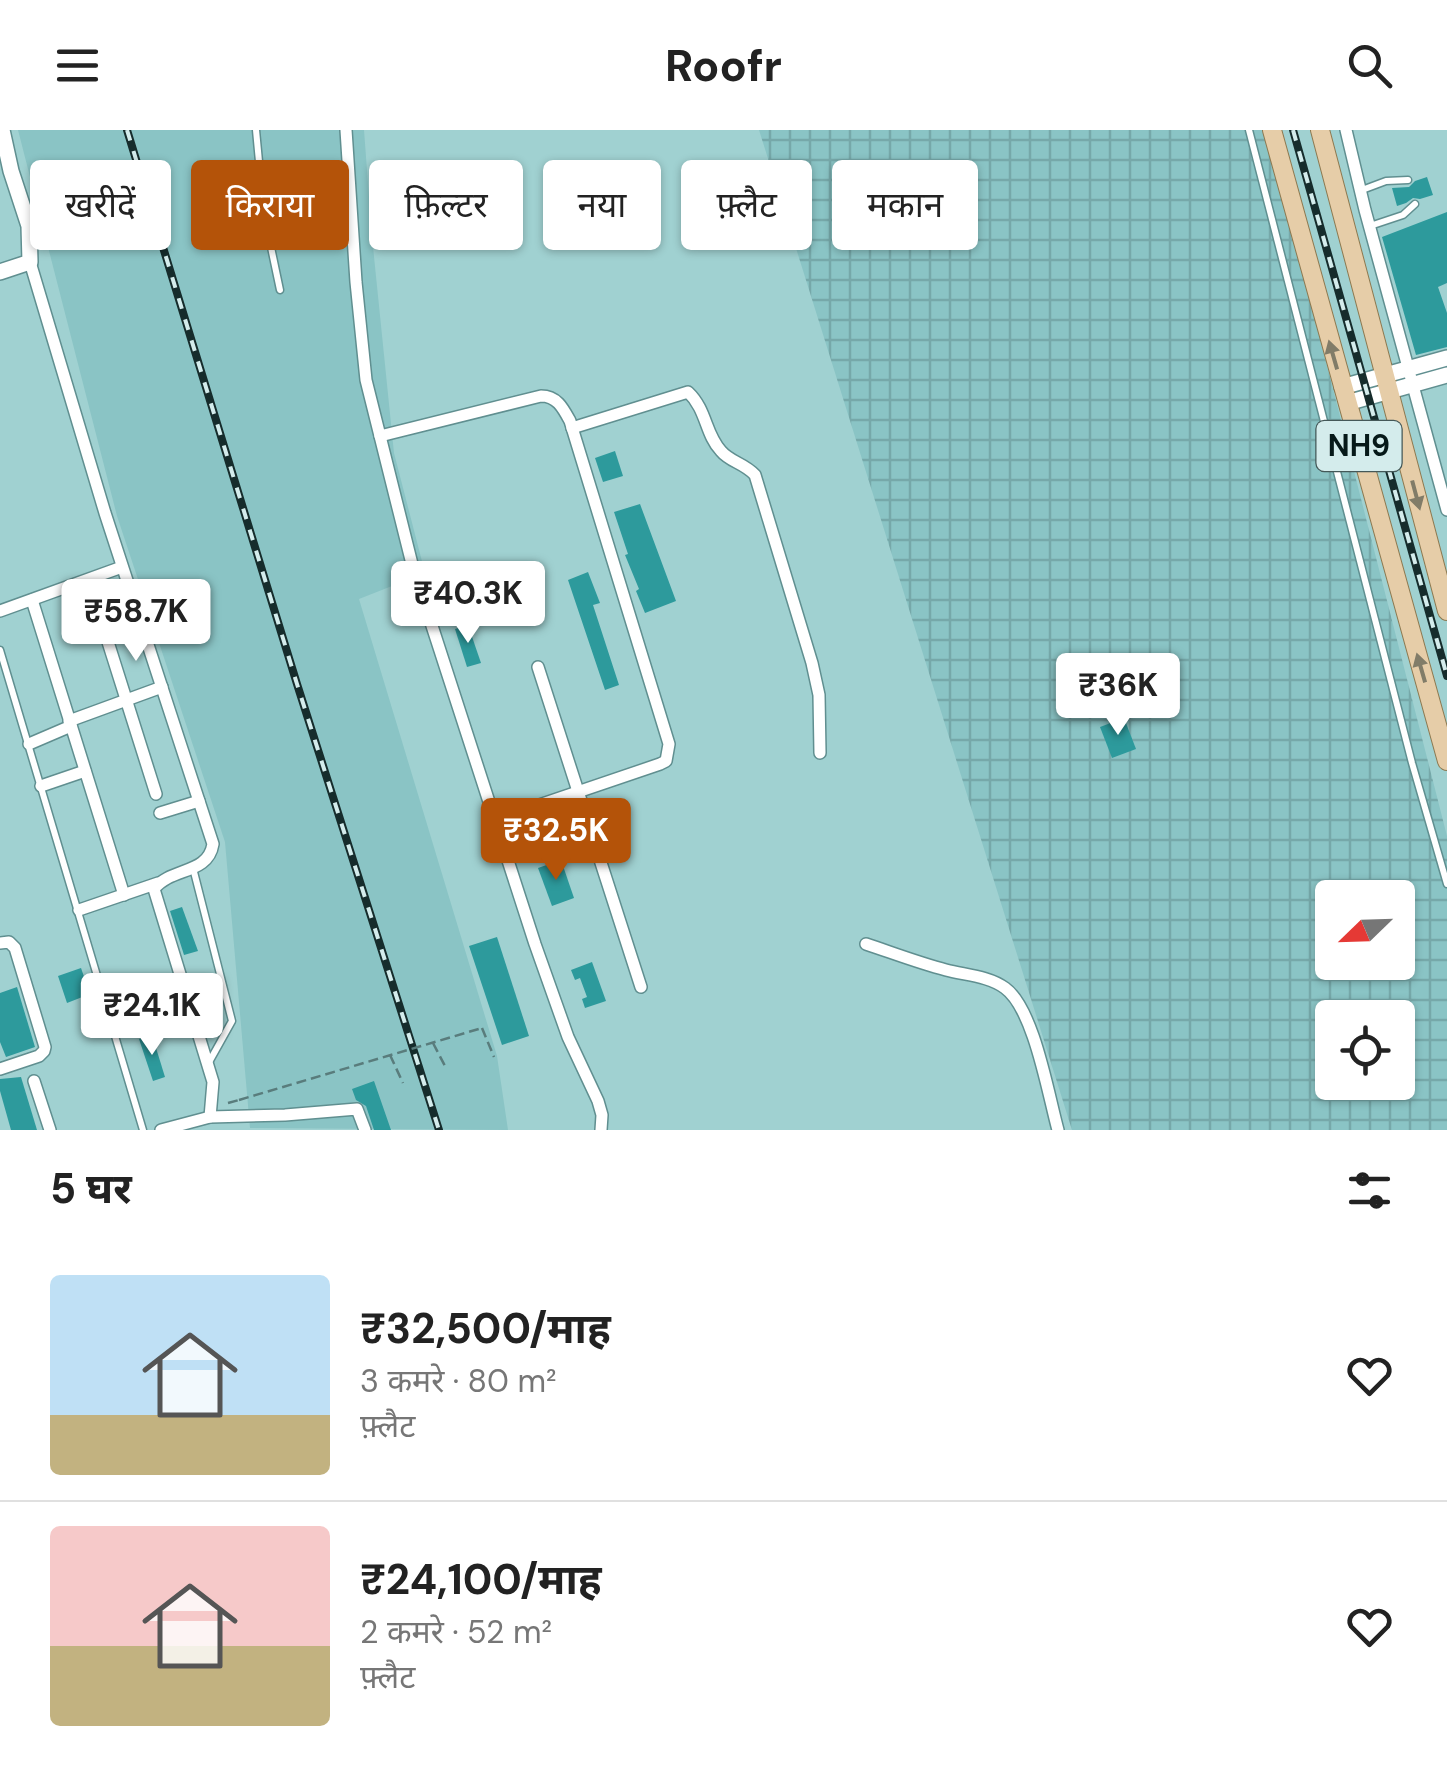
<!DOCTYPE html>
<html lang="hi">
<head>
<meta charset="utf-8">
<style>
	:root { --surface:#fff; --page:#f6f6f6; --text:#222; --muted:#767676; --line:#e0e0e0; --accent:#b45309 }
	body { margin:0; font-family:"DM Sans","Noto Sans Devanagari",sans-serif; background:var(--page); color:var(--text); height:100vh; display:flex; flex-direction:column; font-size:38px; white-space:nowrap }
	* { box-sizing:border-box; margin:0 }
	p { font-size:32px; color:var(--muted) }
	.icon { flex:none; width:55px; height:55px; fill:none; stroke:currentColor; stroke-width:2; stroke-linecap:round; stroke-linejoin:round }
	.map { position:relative; height:1000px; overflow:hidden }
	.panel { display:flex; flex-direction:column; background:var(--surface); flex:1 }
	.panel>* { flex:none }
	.guide { position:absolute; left:30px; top:30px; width:1388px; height:90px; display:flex; gap:20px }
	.needle { width:65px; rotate:247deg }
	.tools { position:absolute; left:1315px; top:750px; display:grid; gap:20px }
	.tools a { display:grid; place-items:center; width:100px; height:100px; border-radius:10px; background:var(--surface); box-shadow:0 2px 8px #0004; font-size:50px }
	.price { position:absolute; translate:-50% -85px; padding:0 22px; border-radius:10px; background:#fff; color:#222; font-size:32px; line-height:65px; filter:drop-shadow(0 2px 5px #0008) }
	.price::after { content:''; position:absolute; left:50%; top:60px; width:30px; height:22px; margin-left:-15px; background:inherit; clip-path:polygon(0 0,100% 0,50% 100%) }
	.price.selected { background:var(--accent); color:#fff }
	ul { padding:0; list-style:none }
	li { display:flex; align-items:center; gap:30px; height:250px; padding:0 50px }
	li+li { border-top:2px solid var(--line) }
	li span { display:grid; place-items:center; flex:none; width:280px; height:200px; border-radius:10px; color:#555 }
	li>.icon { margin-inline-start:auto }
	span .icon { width:120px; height:120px; fill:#fffc; stroke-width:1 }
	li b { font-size:42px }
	h2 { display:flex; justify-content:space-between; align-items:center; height:120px; padding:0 50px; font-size:42px }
	.chip { padding:0 35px; border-radius:10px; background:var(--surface); box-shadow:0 2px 8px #0004; font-size:35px; line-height:90px }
	.chip.selected { background:var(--accent); color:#fff }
	header { display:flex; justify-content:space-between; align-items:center; height:130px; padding:0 50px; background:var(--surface); font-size:45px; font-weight:700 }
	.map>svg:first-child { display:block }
	.built { fill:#8ac4c5 }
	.industrial { fill:url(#industrial-grid); fill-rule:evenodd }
	.building { fill:#2d9a9c }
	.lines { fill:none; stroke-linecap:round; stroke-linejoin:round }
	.service-casing { stroke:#608f90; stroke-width:9 }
	.minor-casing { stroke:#608f90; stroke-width:14 }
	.tertiary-casing { stroke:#608f90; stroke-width:18 }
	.primary-casing { stroke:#8d7950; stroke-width:20 }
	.path { stroke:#597c7c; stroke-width:2.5; stroke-dasharray:10 5; stroke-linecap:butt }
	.service { stroke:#fff; stroke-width:6 }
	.minor { stroke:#fff; stroke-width:11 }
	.tertiary { stroke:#fff; stroke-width:15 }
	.primary { stroke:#e6cda8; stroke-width:18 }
	.rail-casing { stroke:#162c2c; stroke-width:8 }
	.rail { stroke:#d4ecec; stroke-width:4; stroke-dasharray:11; stroke-linecap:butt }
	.path-bridge { stroke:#597c7c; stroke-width:2.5; stroke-dasharray:10 5; stroke-linecap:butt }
	.oneway { fill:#817c68 }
	.labels { text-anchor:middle; stroke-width:9; stroke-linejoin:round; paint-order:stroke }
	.shield { fill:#d4ecec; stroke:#445858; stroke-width:2.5 }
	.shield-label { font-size:30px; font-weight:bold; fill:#061919 }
</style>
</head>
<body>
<header><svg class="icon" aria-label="menu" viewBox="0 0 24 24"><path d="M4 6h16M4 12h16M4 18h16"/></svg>Roofr<svg class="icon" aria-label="search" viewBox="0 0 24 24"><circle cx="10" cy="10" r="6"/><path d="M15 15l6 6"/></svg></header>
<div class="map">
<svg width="1447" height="1000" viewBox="0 0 1447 1000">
	<defs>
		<pattern id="industrial-grid" width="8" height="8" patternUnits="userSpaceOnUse" patternTransform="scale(2.5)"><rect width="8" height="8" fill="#8ac4c5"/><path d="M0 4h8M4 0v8" fill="none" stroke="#76a8a9"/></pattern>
	</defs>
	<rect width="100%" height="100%" fill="#a0d1d1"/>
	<polygon class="built" points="18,0 364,0 372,107 394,323 425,443 359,469 497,926 508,1000 250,998 225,712 117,386"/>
	<path class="industrial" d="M759,0H1267L1447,706V1000H1072ZM1332,768H1398V832H1332ZM1332,888H1398V952H1332Z"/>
	<g class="building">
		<polygon points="1427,47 1433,65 1420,69 1413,68 1406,73 1397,76 1392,58 1409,57 1415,51"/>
		<polygon points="1447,82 1447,153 1438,157 1447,183 1447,217 1416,225 1382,107"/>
		<polygon points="615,321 623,346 603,352 595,328"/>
		<polygon points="640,374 676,471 645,483 636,461 639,459 625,425 628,424 614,382"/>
		<polygon points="588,442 600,473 593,475 619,555 605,560 568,450"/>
		<polygon points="468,495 481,533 467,537 455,499"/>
		<polygon points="1124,588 1136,619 1112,628 1100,597"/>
		<polygon points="561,730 574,768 552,776 538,738"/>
		<polygon points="182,777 198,821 184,825 170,781"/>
		<polygon points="497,807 529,906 502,915 469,816"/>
		<polygon points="592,832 606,871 585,878 582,869 587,867 580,848 575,850 571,840"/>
		<polygon points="81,838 90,864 67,873 58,846"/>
		<polygon points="17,857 35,917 6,927 0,912 0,863"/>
		<polygon points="152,905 165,947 153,951 139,909"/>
		<polygon points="21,947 37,1000 11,1000 0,961 0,949"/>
		<polygon points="374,951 391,1000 374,1000 366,976 356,970 352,959"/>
	</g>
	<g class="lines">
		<g class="service-casing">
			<g id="service">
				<polyline points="256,0 264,84 280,160"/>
				<polyline points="1249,0 1412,633 1447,754"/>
				<polyline points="1362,60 1386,51 1408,50"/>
				<polyline points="1370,96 1403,85 1415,74"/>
				<polyline points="0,520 143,1000"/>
				<polyline points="193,738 232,891 208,934"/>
			</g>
		</g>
		<g class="minor-casing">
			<g id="minor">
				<polyline points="346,0 356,152 366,250 412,434 535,814 568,907 598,971 602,985 601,1000"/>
				<polyline points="1346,0 1365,80 1447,380"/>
				<path d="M30,132L105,383L213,714C208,745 171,737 154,759L213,952L210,987"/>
				<path d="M572,298L688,262C707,280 705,304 721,321C730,332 744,333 755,345L812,533L819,565L820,623"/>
				<path d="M380,306L541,266C557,266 563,278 570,291L669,614L666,631L660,634L495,690"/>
				<polyline points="32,470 124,765"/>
				<polyline points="0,481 122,437"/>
				<polyline points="108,512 156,664"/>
				<polyline points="538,537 641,857"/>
				<polyline points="69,591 162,557"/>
				<polyline points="29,614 71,596"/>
				<polyline points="41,656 85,641"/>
				<polyline points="160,683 199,671"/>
				<polyline points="79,780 158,753"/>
				<polyline points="0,813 9,812 15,818 45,917 44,921 39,926 0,939"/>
				<path d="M866,814C893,823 919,833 946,840C965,845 989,846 1005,858C1034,879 1048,964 1058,1000"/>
				<polyline points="34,951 50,1000"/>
				<polyline points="161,1000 210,987 285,985 357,979 365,1000"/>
			</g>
		</g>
		<g class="tertiary-casing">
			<g id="tertiary">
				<polyline points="0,142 30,132 29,96 11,41 2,0"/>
				<polyline points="1342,257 1447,228"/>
				<polyline points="1347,273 1447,245"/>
			</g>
		</g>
		<g class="primary-casing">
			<g id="primary">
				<polyline points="1272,0 1447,631"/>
				<polyline points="1320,0 1447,481"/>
			</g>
		</g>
		<g class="path">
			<polyline points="482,898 494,927"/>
			<polyline points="433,913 445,936"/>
			<polyline points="390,925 403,953"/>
			<polyline points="228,973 239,970"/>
		</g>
		<use href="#service" class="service"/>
		<use href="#minor" class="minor"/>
		<use href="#tertiary" class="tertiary"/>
		<use href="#primary" class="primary"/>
		<g class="rail-casing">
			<g id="rail">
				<polyline points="127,0 297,554 439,1000"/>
				<polyline points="1293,0 1447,546"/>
			</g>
		</g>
		<use href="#rail" class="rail"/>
		<polyline class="path-bridge" points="239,970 482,898"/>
	</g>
	<defs><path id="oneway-solid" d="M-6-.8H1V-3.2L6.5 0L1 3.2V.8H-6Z" transform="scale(2.5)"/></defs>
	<g class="oneway">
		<use href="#oneway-solid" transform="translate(1333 225) rotate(-106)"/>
		<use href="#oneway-solid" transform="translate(1416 365) rotate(75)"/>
		<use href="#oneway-solid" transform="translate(1421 538) rotate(-106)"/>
	</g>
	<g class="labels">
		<rect class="shield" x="1316.5" y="291" width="85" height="50" rx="8"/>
		<g class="shield-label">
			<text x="1359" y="326">NH9</text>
		</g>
	</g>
</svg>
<div class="tools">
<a><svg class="needle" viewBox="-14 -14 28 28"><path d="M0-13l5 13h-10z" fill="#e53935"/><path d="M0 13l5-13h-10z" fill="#767676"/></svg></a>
<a><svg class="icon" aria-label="locate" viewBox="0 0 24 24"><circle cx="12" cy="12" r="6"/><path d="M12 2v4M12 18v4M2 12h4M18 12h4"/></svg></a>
</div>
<b class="price" style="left:468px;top:516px">₹40.3K</b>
<b class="price" style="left:136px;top:534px">₹58.7K</b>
<b class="price" style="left:1118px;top:608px">₹36K</b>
<b class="price selected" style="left:556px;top:753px">₹32.5K</b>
<b class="price" style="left:152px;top:928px">₹24.1K</b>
<div class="guide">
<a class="chip">खरीदें</a>
<a class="chip selected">किराया</a>
<a class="chip">फ़िल्टर</a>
<a class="chip">नया</a>
<a class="chip">फ़्लैट</a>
<a class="chip">मकान</a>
</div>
</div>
<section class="panel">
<h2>5 घर<svg class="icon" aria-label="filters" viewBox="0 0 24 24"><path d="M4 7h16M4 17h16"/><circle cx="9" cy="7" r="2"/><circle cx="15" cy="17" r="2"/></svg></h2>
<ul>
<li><span style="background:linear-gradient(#bfe0f5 70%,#c2b280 0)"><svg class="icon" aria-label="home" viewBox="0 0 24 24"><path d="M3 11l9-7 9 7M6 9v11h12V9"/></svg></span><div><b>₹32,500/माह</b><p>3 कमरे · 80 m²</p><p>फ़्लैट</p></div><svg class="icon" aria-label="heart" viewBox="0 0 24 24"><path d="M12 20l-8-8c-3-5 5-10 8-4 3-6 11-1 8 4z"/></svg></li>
<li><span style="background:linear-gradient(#f6c9c9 60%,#c2b280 0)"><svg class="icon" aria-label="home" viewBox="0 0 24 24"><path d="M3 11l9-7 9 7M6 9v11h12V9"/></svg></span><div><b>₹24,100/माह</b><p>2 कमरे · 52 m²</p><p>फ़्लैट</p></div><svg class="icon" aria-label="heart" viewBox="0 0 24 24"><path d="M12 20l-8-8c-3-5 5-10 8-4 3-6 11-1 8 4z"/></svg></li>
</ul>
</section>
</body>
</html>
